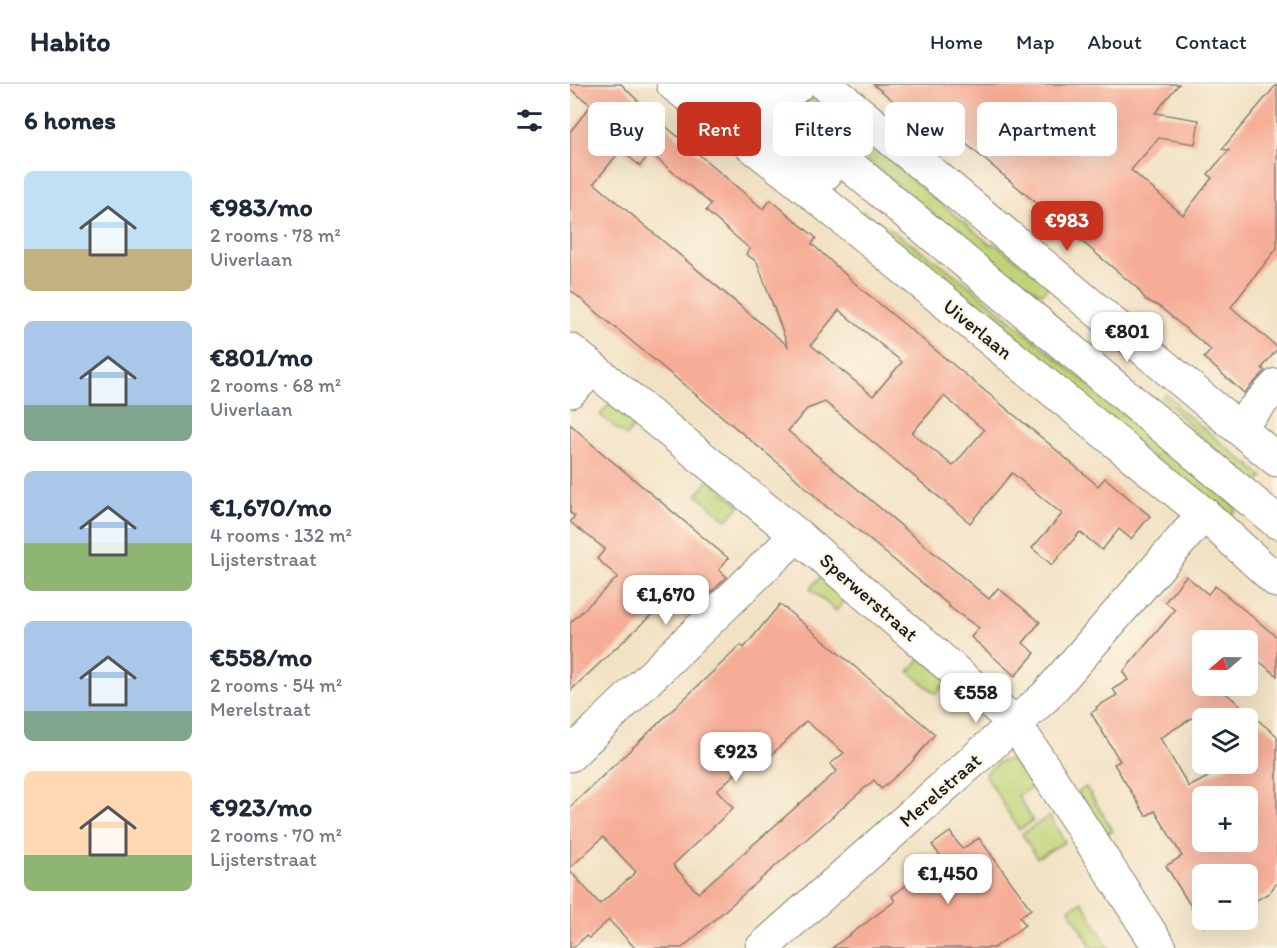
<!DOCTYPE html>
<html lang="en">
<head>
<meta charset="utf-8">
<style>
	:root { --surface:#fff; --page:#f2f2f3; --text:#1f2937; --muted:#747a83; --line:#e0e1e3; --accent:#c8321e }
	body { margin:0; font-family:Itim,sans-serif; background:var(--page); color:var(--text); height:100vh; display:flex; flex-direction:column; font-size:22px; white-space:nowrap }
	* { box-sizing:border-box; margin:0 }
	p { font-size:20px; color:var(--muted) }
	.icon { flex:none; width:33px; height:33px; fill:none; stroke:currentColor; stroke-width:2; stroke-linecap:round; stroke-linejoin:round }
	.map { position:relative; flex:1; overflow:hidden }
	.side { display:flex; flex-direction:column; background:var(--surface); width:570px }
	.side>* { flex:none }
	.guide { position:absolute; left:18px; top:18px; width:570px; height:54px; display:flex; gap:12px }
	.needle { width:39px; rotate:250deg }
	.tools { position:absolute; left:622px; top:546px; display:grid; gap:12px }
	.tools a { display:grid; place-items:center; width:66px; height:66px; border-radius:9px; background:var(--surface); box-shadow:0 6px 24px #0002; font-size:30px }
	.price { position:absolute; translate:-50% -51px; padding:0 14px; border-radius:12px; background:#fff; color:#222; font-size:20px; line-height:39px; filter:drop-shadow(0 2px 3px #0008) }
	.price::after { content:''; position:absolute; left:50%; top:36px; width:18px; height:14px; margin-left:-9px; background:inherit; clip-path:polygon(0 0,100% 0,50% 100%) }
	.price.current { background:var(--accent); color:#fff }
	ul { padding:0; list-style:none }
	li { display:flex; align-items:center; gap:18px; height:150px; padding:0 24px }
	li span { display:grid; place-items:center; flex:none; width:168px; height:120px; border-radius:9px; color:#555 }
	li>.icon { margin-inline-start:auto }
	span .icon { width:72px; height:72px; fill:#fffc; stroke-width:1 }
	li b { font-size:26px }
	h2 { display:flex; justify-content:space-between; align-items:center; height:72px; padding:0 24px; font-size:26px }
	.chip { padding:0 21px; border-radius:9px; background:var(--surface); box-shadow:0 6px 24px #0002; font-size:21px; line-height:54px }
	.chip.current { background:var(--accent); color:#fff }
	header { display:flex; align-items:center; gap:36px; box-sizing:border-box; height:84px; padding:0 30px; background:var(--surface); border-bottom:2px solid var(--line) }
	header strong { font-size:28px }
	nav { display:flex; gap:33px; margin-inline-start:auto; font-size:21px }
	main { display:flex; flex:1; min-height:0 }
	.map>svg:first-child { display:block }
	.green { fill:#bfd478; stroke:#6e784a; stroke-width:1.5 }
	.building { fill:#f6ad97; fill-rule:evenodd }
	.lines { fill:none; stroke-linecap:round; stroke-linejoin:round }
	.minor-casing { stroke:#877f70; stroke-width:35 }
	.major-casing { stroke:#877f70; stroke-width:35 }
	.minor { stroke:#fff; stroke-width:33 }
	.major { stroke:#fff; stroke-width:33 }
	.labels { text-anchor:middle; stroke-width:4.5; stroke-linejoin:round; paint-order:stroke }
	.street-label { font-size:20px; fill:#1c1c1c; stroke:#fcf5e5 }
</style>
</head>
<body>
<header>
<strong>Habito</strong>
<nav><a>Home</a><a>Map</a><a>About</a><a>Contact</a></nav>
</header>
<main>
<section class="side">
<h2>6 homes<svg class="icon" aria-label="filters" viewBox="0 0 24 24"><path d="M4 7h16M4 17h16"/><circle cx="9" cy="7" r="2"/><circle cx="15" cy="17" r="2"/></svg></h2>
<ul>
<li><span style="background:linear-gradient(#bfe0f5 65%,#c2b280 0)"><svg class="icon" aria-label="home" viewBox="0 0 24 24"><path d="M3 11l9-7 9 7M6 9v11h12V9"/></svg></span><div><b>€983/mo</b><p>2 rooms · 78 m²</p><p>Uiverlaan</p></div></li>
<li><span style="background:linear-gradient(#a9c7e8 70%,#7fa58c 0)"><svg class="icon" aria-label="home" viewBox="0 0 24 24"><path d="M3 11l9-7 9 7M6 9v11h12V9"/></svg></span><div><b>€801/mo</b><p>2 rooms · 68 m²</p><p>Uiverlaan</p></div></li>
<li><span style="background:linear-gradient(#a9c7e8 60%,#8fb573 0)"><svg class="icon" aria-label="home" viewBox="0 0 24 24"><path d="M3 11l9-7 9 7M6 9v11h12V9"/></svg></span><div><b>€1,670/mo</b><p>4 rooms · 132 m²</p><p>Lijsterstraat</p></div></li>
<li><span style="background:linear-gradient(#a9c7e8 75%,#7fa58c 0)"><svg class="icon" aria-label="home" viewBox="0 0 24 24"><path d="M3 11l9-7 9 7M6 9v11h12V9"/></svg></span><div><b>€558/mo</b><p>2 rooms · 54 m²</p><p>Merelstraat</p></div></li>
<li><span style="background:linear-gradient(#ffd9b3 70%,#8fb573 0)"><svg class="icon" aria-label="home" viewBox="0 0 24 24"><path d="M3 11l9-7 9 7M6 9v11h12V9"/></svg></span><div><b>€923/mo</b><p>2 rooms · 70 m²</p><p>Lijsterstraat</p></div></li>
</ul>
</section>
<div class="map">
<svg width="707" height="864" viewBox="0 0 707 864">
	<rect width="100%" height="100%" fill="#fcf5e5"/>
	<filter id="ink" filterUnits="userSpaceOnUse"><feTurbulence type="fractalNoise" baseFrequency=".0167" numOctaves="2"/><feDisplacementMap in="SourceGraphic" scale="12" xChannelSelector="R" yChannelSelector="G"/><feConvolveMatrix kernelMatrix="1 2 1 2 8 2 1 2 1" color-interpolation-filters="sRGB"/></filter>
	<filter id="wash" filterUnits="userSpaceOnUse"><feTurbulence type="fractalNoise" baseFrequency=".008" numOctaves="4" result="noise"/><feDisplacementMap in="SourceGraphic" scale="24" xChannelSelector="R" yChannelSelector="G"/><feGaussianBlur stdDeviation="1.35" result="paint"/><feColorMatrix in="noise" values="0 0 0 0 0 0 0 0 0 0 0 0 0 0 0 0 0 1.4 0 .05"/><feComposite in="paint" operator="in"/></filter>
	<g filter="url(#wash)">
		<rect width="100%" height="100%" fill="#f2e2c4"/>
		<g class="green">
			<polygon points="241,14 254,19 278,39 277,41 421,161 423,159 480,200 472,210 423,180 232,22 234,16"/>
			<polygon points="293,127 371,180 406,207 665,423 666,426 658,435 290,131"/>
			<polygon points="596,310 607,319 605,321 676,379 681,381 680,382 693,393 688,399 685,399 629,352 592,313"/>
			<polygon points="43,316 69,337 56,352 30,331"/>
			<polygon points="139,396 170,421 157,436 127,411"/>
			<polygon points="252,491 278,512 266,527 240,505"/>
			<polygon points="351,573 378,596 366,610 339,588"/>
			<polygon points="438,676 449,680 462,703 448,711 463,737 449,746 415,690 429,678"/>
			<polygon points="516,703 543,747 534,752 508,708"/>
			<polygon points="479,732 495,758 467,774 452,750"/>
			<polygon points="512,817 539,864 522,864 499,825"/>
		</g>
		<g id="blocks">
			<g class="building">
				<path d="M0,0H51L80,29L193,125L201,116L246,154L242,160L289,203L477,358L528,402L535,394L580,432L561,455L549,445L532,466L510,448L482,481L462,464L492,430L442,389L400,439L255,318L237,325L218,347L419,515L428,504L470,538L453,559L465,569L445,592L401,553L409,544L379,523L380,522L278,438L258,424L220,389L0,206V48L21,21L0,5ZM51,66L70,82L80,69L141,120L136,127L180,165L176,170L187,178L218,262L24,99ZM269,226L332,278L303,312L241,261ZM374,312L414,346L383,382L342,349Z"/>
				<polygon points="303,0 609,0 585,29 629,36 625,60 589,54 561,86 613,131 642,94 638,90 659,66 652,65 707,0 707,164 661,223 707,263 707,265 692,284 695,287 674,309 634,274 641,266 590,223 576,216 567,204 401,64 353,26 345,35"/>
				<polygon points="0,340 24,362 158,474 149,486 157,493 139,510 133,505 104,530 94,519 0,607 0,539 48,493 27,475 35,465 0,438 5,432 0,429"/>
				<path d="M616,492L638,510L645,502L707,553V592L678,568V556H633V602H647L707,652V799L699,809L678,821V790H633V842L596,782L612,772L585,727L576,732L544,680L550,677L521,629L527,625L526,623L547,611L543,605L558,596L553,588L605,526L595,518ZM622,634H678V680H662L619,703L590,654ZM633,712H678V758H633Z"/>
				<path d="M210,520L365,650L340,680L311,705L304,696L112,864H65L39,836L19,854L16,852L3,864H0V787L30,820L66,788L33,753L0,784V723L171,561L174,564ZM236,637L274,669L260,680L267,687L128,809L103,781L163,724L147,706L181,676L188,684Z"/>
				<polygon points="380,748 392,765 409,754 461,825 450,833 455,841 424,864 262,864 325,817 322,812 372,774 362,761"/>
			</g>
		</g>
	</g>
	<g filter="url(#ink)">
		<use href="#blocks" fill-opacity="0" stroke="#877f70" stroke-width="1.5"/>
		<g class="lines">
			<g class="minor-casing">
				<g id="minor">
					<polyline points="103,0 226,96 634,430 707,497"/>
					<polyline points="255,0 707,376"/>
					<polyline points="205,19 229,0"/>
					<polyline points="0,266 227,451 445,639 590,864"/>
					<polyline points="0,307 22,286"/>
					<polyline points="668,343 707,301"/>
					<polyline points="0,671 227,451"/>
					<polyline points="192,864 476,612 634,430"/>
				</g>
			</g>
			<g class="major-casing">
				<g id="major">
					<polyline points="141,0 256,89"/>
					<polyline points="182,0 707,438"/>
				</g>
			</g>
			<use href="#minor" class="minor"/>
			<use href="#major" class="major"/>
		</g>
	</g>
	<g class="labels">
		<g class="street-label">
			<text transform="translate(408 245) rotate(39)" y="7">Uiverlaan</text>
			<text transform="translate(299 513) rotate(41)" y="7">Sperwerstraat</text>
			<text transform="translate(370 706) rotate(-41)" y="7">Merelstraat</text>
		</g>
	</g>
</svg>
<div class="tools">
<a><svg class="needle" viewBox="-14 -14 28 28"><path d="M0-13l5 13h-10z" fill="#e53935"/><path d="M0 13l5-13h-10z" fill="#747a83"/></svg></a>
<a><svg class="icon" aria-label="layers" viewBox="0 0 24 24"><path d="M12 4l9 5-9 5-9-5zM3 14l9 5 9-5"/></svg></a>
<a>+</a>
<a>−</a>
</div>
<b class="price current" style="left:497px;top:168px">€983</b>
<b class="price" style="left:557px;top:279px">€801</b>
<b class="price" style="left:96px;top:542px">€1,670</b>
<b class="price" style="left:406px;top:640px">€558</b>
<b class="price" style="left:166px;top:699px">€923</b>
<b class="price" style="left:378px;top:821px">€1,450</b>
<div class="guide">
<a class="chip">Buy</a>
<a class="chip current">Rent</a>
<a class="chip">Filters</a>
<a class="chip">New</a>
<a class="chip">Apartment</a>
</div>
</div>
</main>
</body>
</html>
